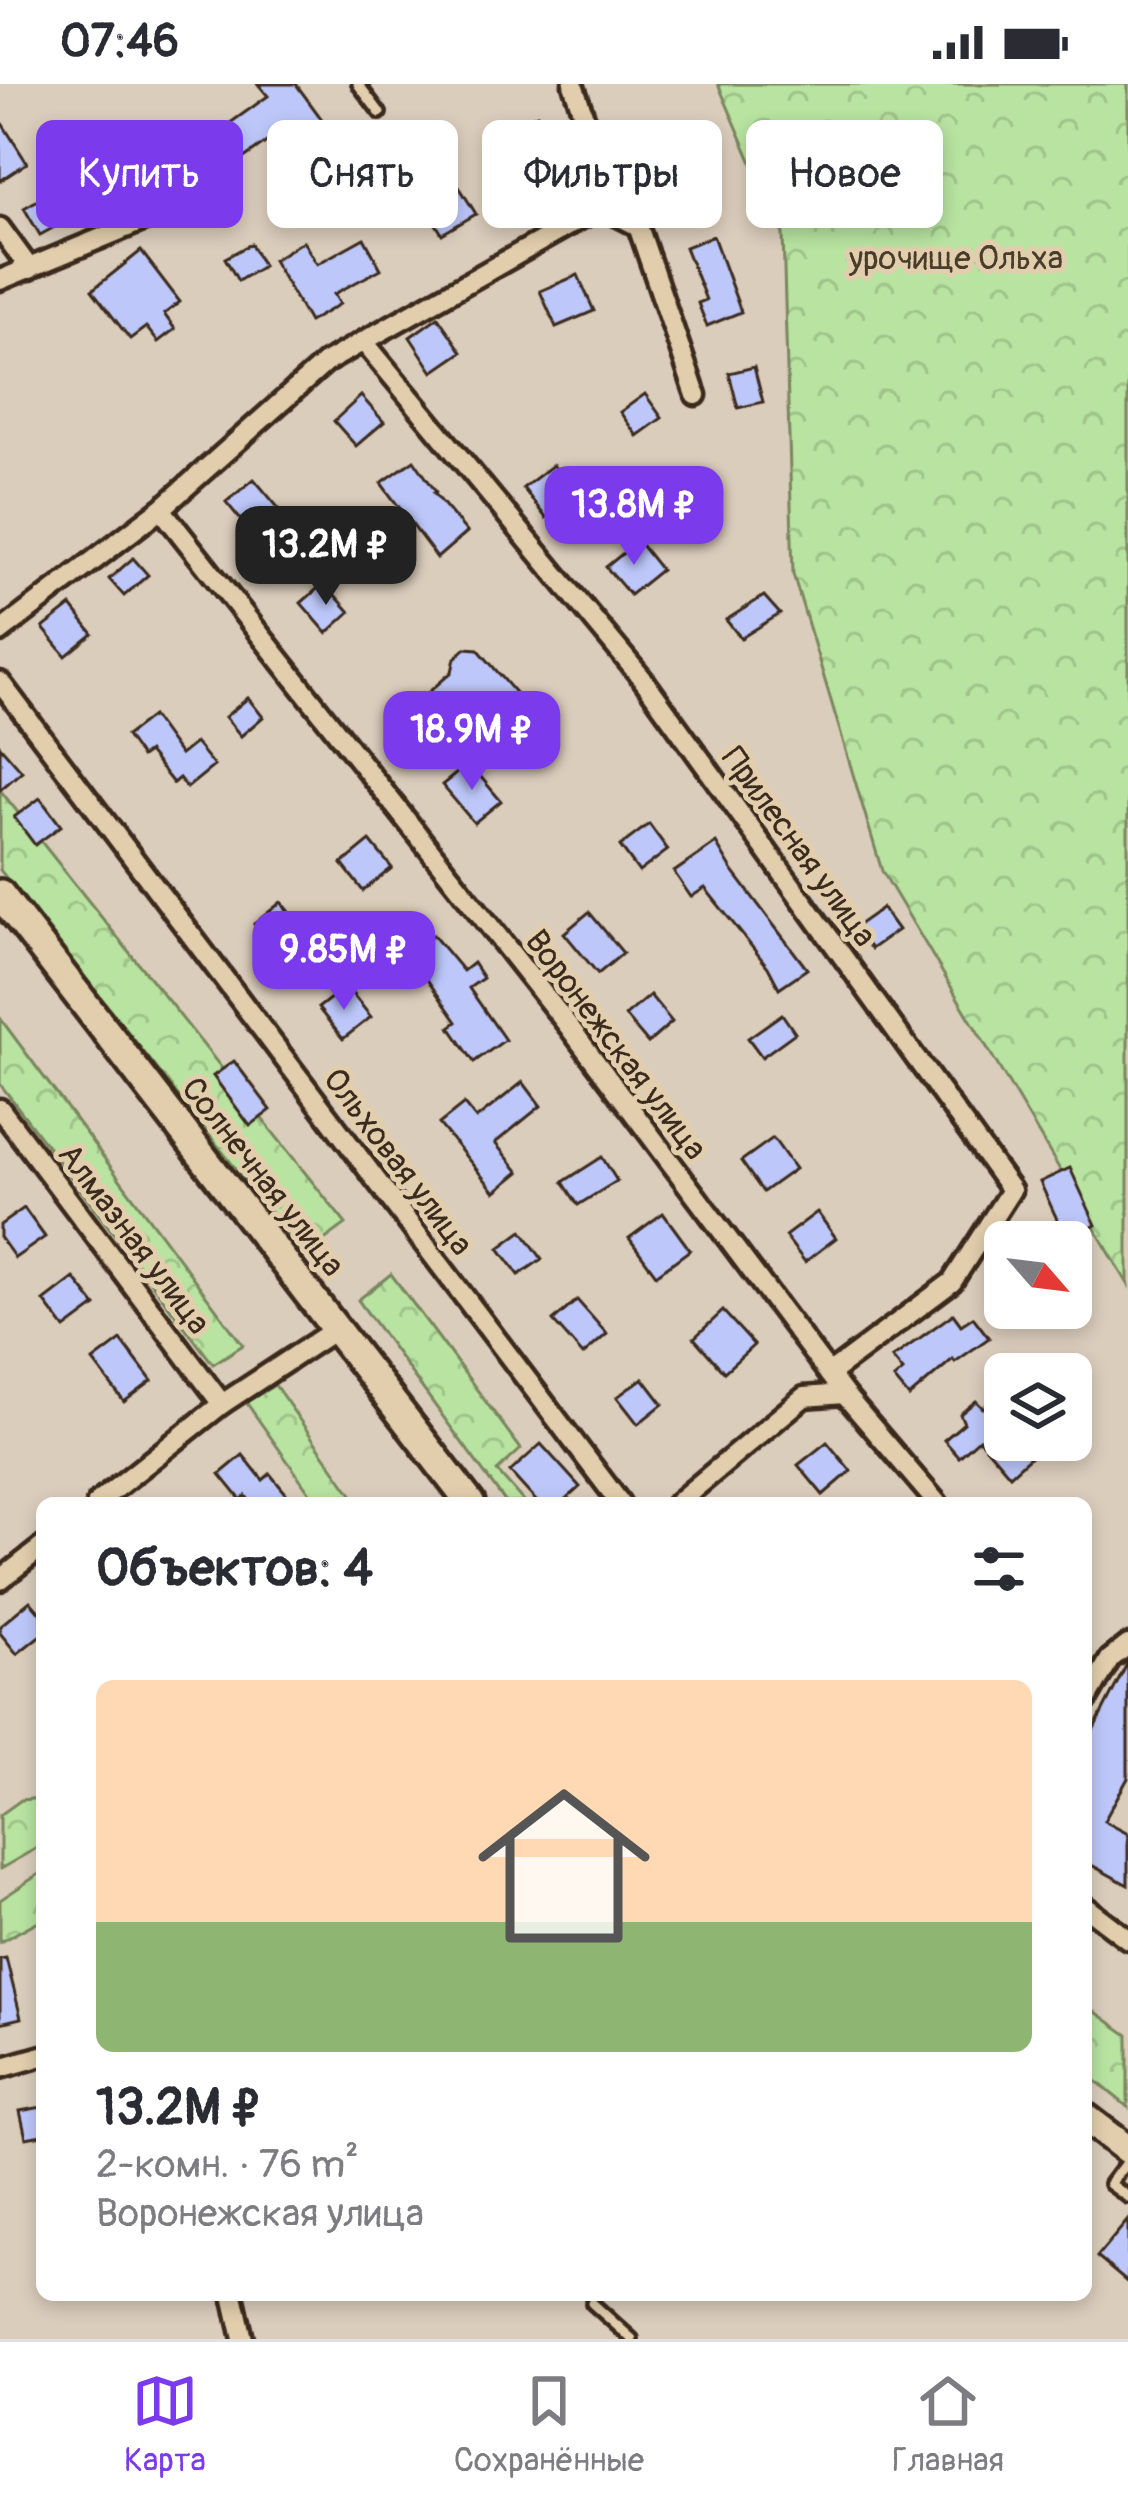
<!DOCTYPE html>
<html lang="ru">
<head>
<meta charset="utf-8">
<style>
	:root { --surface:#fff; --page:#f7f7f7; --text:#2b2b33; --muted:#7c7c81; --line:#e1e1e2; --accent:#7c3aed }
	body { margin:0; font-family:Pangolin,sans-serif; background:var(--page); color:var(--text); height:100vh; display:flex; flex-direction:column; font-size:45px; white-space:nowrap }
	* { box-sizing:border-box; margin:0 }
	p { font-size:39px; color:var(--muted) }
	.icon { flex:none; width:66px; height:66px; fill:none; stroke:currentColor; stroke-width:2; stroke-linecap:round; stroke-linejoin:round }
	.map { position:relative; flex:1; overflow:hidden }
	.details { position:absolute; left:36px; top:1413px; width:1056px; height:804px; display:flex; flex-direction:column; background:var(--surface); border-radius:18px; box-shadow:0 6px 18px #0003 }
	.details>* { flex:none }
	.guide { position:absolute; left:36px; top:36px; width:1056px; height:108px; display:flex; gap:24px }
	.needle { width:78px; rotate:118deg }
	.fabs { position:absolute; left:984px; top:1137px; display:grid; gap:24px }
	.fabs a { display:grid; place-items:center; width:108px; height:108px; border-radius:18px; background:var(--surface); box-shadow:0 6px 18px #0003; font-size:60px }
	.price { position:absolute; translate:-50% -102px; padding:0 27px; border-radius:24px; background:var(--accent); color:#fff; font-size:39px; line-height:78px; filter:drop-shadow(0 3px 6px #0008) }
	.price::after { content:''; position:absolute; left:50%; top:72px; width:36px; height:27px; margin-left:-18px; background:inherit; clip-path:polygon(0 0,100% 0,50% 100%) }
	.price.on { background:#222; color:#fff }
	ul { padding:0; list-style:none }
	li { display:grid; align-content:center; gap:24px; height:636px; padding:0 60px }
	li span { display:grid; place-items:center; height:372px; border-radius:18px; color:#555 }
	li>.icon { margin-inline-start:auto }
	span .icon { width:216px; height:216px; fill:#fffc; stroke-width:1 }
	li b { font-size:51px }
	h2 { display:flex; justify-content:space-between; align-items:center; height:144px; padding:0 60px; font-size:51px }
	.chip { padding:0 42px; border-radius:18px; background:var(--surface); box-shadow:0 6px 18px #0003; font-size:42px; line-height:108px }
	.chip.on { background:var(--accent); color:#fff }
	.status { display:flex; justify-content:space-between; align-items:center; height:84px; padding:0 60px; background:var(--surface); direction:ltr }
	.status svg { height:33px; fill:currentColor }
	.tabs { display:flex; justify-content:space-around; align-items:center; height:168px; border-top:3px solid var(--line); background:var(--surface); font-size:33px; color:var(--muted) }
	.tabs a { display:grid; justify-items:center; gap:6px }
	.tabs .on { color:var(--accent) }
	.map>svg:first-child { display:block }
	.forest { fill:url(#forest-crowns); stroke:#7a865f; stroke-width:3 }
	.building { fill:#bdc7f9; stroke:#3b2a1e; stroke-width:3 }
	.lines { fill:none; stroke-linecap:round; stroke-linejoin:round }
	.lane-casing { stroke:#3b2a1e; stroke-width:18 }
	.street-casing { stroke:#3b2a1e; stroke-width:27 }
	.secondary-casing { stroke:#3b2a1e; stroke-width:36 }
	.lane { stroke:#e2cead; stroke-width:9 }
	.street { stroke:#e2cead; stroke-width:18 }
	.secondary { stroke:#e2cead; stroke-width:27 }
	.labels { text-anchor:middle; stroke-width:10; stroke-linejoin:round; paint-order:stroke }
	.park-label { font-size:33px; fill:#483c2b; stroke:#e2cead }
	.street-label { font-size:33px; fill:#3b2a1e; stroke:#e2cead }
</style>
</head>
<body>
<div class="status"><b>07:46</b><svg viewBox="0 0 49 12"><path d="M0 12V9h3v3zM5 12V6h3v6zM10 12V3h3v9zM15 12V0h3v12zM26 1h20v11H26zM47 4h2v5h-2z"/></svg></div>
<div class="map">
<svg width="1128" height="2255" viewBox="0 0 1128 2255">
	<defs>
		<pattern id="forest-crowns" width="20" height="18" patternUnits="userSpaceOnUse" patternTransform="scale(3)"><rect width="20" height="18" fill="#b8e3a0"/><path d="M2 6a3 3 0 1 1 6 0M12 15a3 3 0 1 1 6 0" fill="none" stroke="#9fc389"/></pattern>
	</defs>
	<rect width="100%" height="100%" fill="#dbcdbc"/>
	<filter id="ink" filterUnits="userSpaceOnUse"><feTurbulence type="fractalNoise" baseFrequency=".00833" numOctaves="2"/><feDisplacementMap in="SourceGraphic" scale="24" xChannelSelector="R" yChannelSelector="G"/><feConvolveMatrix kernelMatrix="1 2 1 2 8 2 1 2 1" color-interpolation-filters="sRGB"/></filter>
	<g filter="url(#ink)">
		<g class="forest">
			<polygon points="718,0 1128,0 1128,1200 882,787 793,490 783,150"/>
			<polygon points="0,706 346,1140 304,1171 0,786"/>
			<polygon points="0,934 243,1261 213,1280 0,1000"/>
			<polygon points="391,1190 521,1365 497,1387 525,1419 506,1419 358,1216"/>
			<polygon points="275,1301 358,1419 317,1419 246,1318"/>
			<polygon points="42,1714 42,1761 0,1785 0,1731 21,1716"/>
			<polygon points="42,1788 42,1835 0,1858 0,1816"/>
			<polygon points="1086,1921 1128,1951 1128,2023 1086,1989"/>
		</g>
		<g class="building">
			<polygon points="258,0 296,0 326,41 304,57 292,40 237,79 216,49 268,12"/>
			<polygon points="537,30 544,44 535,49 551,78 505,104 487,69 527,47 522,38"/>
			<polygon points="0,36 27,79 0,97"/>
			<polygon points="649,43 672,65 645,91 623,69"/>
			<polygon points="410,46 427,74 407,87 389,58"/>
			<polygon points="455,96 476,130 442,150 422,117"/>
			<polygon points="683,96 694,121 665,135 654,110"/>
			<polygon points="55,106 71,134 40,151 24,124"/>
			<polygon points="713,152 741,228 707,242 698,219 706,216 685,163"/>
			<polygon points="364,154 381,185 334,210 340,220 309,238 273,176 303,157 317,180"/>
			<polygon points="251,160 263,182 238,197 225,174"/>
			<polygon points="141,167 180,218 164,230 175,245 158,258 146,243 130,255 92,206"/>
			<polygon points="578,191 594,227 556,243 540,207"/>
			<polygon points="438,233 462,268 433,288 410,253"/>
			<polygon points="754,283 763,318 738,324 729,289"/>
			<polygon points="645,310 662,334 637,352 620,328"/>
			<polygon points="361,312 384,338 356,362 334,337"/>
			<polygon points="414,376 436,408 434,409 467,448 437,474 381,399"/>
			<polygon points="553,381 576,411 546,434 523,404"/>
			<polygon points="254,395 287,434 259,458 226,418"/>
			<polygon points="638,457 661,486 630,511 606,483"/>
			<polygon points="133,474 148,491 124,512 109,495"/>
			<polygon points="324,499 350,528 327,549 301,519"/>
			<polygon points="764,512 780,530 741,554 726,536"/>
			<polygon points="71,522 93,550 66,572 43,544"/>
			<polygon points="466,564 478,565 523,618 498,639 478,616 462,614 415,654 401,639 420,623 416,619 452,588 455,574"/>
			<polygon points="248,614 263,633 241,652 225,633"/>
			<polygon points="152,632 180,671 195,659 214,682 187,704 179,694 173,699 148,668 141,673 126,652"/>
			<polygon points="0,662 22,687 0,706"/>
			<polygon points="469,679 501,717 474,739 442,701"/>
			<polygon points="40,714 61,742 35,761 14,733"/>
			<polygon points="649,740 668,766 639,788 620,762"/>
			<polygon points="370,757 392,784 363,807 342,780"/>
			<polygon points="716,759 732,786 807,885 779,904 768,883 705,804 691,813 674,788"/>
			<polygon points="281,818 308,852 281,874 254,840"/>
			<polygon points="882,824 898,846 871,865 855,843"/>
			<polygon points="589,828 623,869 598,890 564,849"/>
			<polygon points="433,851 463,887 473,879 483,894 469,904 505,956 474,978 450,943 457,938 423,890 419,892 405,874"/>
			<polygon points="346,902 371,933 343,955 318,924"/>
			<polygon points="650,911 672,938 648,959 625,932"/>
			<polygon points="782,930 795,949 762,973 748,954"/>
			<polygon points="234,977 271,1026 250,1042 213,992"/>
			<polygon points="523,998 541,1022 495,1059 519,1088 495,1108 439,1040 464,1020 476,1035"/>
			<polygon points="773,1054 795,1085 763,1108 741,1077"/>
			<polygon points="602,1073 617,1097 578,1121 563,1098"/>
			<polygon points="1070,1084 1096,1141 1066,1155 1040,1098"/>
			<polygon points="24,1124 45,1153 15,1174 0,1153 0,1141"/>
			<polygon points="817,1128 836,1154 805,1178 785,1152"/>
			<polygon points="663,1129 690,1166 656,1191 629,1154"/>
			<polygon points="522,1147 542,1175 519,1191 499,1164"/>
			<polygon points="74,1194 96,1222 65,1245 44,1217"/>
			<polygon points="577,1216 607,1250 583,1271 553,1237"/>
			<polygon points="723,1227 754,1261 724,1288 694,1254"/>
			<polygon points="953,1230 961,1241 973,1233 989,1254 955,1278 953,1275 909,1313 894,1295 903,1287 892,1274"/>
			<polygon points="121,1256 152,1297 124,1318 93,1277"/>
			<polygon points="643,1294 663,1320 638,1340 617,1313"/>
			<polygon points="996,1312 1005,1323 1005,1356 1023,1356 1034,1369 1010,1391 979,1355 959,1373 944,1356 964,1339 960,1330 976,1317 983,1324"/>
			<polygon points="827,1358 851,1387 823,1411 798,1381"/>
			<polygon points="541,1360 580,1403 562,1419 538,1419 510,1388"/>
			<polygon points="243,1371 263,1396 270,1390 294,1419 251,1419 246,1412 241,1416 220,1390"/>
			<polygon points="30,1517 42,1531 42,1550 17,1570 0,1549 0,1542"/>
			<polygon points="1128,1578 1128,1694 1104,1737 1128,1750 1128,1801 1086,1778 1086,1660"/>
			<polygon points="6,1874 21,1934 0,1939 0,1875"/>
			<polygon points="42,2023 42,2051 26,2054 20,2027"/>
			<polygon points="1128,2136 1128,2199 1097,2173"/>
		</g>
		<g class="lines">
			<g class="lane-casing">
				<g id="lane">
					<polyline points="358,0 380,29"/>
					<polyline points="1128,2076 1110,2100 1128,2113"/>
					<polyline points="592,2219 632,2255"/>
				</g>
			</g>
			<g class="street-casing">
				<g id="street">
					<polyline points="573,0 617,131"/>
					<polyline points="0,144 30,185"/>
					<polyline points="0,196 222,104"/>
					<polyline points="364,258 645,598 1011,1106 952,1198 829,1290"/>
					<polyline points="161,425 570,944 844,1310 937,1419"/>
					<polyline points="0,548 161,425 325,279 601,123 638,142 696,311"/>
					<polyline points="0,598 620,1419"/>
					<polyline points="0,1025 222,1320"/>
					<polyline points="97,1419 222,1320 336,1245"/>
					<polyline points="677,1419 804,1313 844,1310"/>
					<polyline points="0,1496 42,1463"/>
					<polyline points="1086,1617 1110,1575 1128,1561"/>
					<polyline points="1086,1823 1128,1855"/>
					<polyline points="0,1984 42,1972"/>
					<polyline points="233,2211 243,2255"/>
				</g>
			</g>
			<g class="secondary-casing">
				<g id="secondary">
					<polyline points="0,810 470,1419"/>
					<polyline points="1086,2034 1128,2066"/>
				</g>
			</g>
			<use href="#lane" class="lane"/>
			<use href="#street" class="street"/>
			<use href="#secondary" class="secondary"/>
		</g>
	</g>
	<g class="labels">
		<g class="park-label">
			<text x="956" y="185">урочище Ольха</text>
		</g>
		<g class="street-label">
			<text transform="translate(800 762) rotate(54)" y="12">Прилесная улица</text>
			<text transform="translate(617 960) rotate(53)" y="12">Воронежская улица</text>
			<text transform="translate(399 1077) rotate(53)" y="12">Ольховая улица</text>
			<text transform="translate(264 1092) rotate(52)" y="12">Солнечная улица</text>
			<text transform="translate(135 1154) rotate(53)" y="12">Алмазная улица</text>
		</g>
	</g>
</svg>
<div class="fabs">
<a><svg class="needle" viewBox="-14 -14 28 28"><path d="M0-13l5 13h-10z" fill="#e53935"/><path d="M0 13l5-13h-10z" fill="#7c7c81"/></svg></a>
<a><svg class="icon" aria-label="layers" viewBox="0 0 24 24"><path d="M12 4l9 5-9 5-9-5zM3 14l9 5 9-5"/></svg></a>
</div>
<b class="price" style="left:634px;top:484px">13.8M ₽</b>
<b class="price on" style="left:326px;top:524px">13.2M ₽</b>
<b class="price" style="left:472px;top:709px">18.9M ₽</b>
<b class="price" style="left:344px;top:929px">9.85M ₽</b>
<div class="guide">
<a class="chip on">Купить</a>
<a class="chip">Снять</a>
<a class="chip">Фильтры</a>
<a class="chip">Новое</a>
</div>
<section class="details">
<h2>Объектов: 4<svg class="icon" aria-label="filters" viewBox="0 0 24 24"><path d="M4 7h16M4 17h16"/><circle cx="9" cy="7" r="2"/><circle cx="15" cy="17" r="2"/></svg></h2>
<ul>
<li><span style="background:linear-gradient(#ffd9b3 65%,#8fb573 0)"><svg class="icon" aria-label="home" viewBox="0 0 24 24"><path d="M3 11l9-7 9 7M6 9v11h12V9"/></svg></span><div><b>13.2M ₽</b><p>2-комн. · 76 m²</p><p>Воронежская улица</p></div></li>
</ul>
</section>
</div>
<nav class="tabs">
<a class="on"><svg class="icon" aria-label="map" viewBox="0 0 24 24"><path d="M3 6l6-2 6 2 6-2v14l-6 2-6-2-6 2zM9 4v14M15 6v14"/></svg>Карта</a>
<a><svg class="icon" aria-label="saved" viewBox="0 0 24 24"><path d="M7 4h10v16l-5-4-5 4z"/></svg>Сохранённые</a>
<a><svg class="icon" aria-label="home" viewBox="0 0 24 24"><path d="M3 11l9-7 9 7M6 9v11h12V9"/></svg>Главная</a>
</nav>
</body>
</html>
